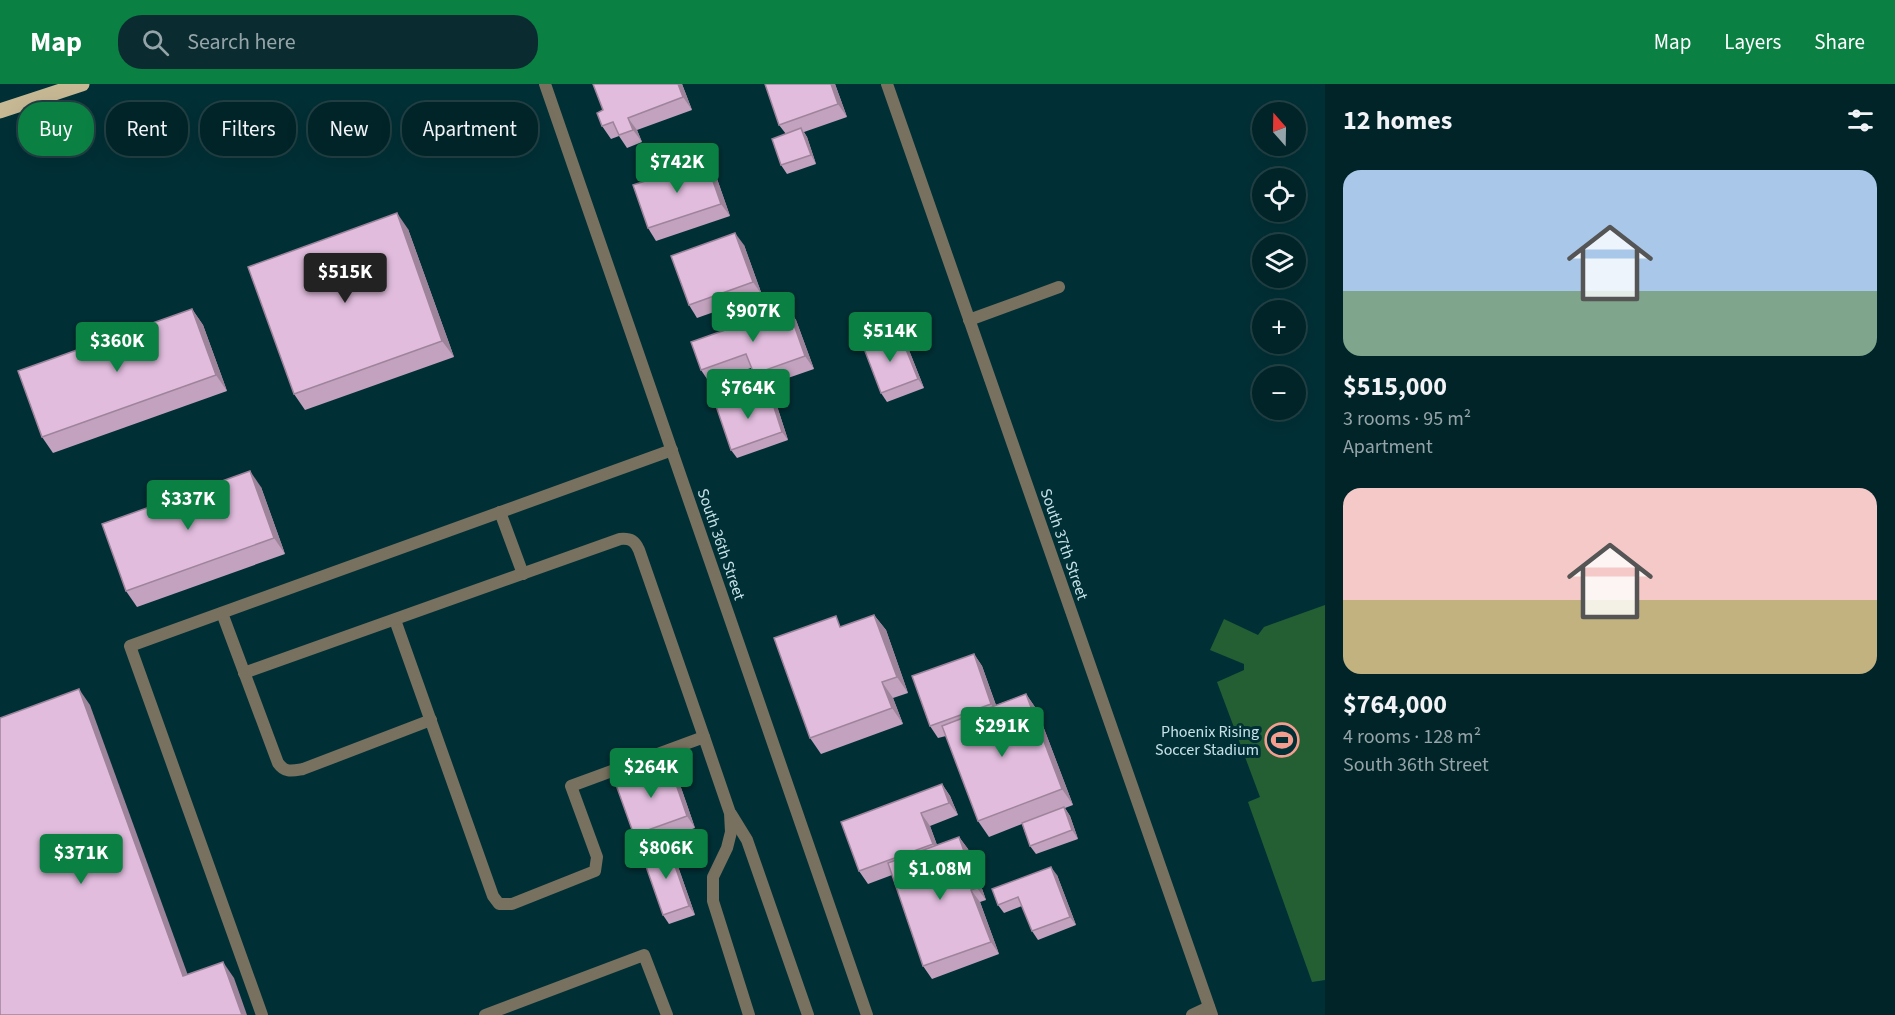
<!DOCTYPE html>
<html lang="en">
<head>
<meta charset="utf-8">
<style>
	:root { --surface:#002428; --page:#0a2c30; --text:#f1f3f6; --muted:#95a4a8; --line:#224145; --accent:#0b8043 }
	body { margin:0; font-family:"Source Sans 3",sans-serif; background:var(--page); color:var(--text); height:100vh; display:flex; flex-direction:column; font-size:22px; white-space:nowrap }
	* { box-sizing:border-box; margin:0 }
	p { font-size:20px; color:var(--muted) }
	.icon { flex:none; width:33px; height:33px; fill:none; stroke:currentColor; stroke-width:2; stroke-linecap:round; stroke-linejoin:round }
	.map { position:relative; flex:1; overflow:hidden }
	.sheet { display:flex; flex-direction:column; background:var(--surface); width:570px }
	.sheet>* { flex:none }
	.top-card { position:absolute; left:18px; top:18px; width:570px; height:54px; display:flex; gap:12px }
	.needle { width:39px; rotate:340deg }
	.controls { position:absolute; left:1252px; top:18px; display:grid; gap:12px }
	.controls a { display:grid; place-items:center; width:54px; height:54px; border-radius:50%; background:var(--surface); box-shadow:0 6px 24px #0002,0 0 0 2px var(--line); font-size:30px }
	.price { position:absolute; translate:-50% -51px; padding:0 14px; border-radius:6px; background:var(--accent); color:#fff; font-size:20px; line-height:39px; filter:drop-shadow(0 2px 3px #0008) }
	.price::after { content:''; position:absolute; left:50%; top:36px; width:18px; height:14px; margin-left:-9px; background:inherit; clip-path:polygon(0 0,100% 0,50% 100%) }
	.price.selected { background:#222; color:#fff }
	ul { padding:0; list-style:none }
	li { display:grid; align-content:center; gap:12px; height:318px; padding:0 18px }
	li span { display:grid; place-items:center; height:186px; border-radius:18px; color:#555 }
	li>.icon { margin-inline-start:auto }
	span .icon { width:108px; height:108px; fill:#fffc; stroke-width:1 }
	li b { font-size:26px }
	h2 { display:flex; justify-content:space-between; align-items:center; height:72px; padding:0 18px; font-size:26px }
	.chip { padding:0 21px; border-radius:24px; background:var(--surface); box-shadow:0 6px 24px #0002,0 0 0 2px var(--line); font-size:21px; line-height:54px }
	.chip.selected { background:var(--accent); color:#fff }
	header { display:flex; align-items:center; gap:36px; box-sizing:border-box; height:84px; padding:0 30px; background:var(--accent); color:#fff }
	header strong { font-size:28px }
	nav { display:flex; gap:33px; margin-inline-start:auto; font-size:21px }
	.search { width:420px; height:54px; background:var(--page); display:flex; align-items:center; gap:15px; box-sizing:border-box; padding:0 21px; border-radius:24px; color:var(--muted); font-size:22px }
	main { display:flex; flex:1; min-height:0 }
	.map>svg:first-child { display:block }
	.green { fill:#235f33 }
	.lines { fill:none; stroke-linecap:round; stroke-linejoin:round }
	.service { stroke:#78715f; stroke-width:12 }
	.minor { stroke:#78715f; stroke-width:12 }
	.tertiary { stroke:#78715f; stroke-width:12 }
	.primary { stroke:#c7b994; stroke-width:15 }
	.wall { fill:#c2a2be }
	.shaded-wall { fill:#9e849b }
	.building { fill:#e1bcdd; stroke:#9e849b; stroke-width:1.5 }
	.labels { text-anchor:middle; stroke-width:6; stroke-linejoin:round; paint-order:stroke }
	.street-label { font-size:16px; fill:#c7e3e8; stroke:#003036 }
	.poi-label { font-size:16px; fill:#c7e3e8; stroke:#003036; text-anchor:end }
</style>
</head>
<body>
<header>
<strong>Map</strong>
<div class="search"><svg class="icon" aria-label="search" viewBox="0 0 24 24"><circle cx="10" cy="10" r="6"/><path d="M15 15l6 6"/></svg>Search here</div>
<nav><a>Map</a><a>Layers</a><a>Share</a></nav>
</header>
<main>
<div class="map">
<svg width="1325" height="931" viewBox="0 0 1325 931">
	<rect width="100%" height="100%" fill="#003036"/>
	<polygon class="green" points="1325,521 1325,896 1312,898 1248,718 1260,713 1217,598 1244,586 1244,580 1210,566 1224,535 1258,551 1264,543"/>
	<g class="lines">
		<g class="service">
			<polyline points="969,236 1059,203"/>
			<polyline points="500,428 523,490"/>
			<path d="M222,529L278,679C285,689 292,687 303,685L431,636"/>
			<polyline points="395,536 493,812 499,820 512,820 595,787 597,773 571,702 704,653 730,729 731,748 727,764 713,793 713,817 749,931"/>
			<path d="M244,589L620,455C631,454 635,457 639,466L704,653"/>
			<polyline points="731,730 747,756 808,931"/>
			<polyline points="262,931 130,562 672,366"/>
			<polyline points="485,931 644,871 667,931"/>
			<polyline points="1192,931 1209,923"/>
		</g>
		<polyline class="minor" points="887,0 1212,931"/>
		<polyline class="tertiary" points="545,0 867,931"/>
		<polyline class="primary" points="0,27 82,0"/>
	</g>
	<g class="wall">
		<polygon points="682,0 692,26 637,46 642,58 627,64 619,52 611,55 602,42"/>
		<polygon points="835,0 847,33 804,48 807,53 816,80 787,90 781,81 786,50 779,41"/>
		<polygon points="706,77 715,89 730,132 656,157 648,144"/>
		<polygon points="408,145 454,273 305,326 294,310"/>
		<polygon points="744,161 762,211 697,234 689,221"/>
		<polygon points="788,224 796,236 814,285 762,303 754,290 751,284 709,298 701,286"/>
		<polygon points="192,225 203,241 227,307 53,369 42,353"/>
		<polygon points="905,256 924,304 887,318 881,309"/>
		<polygon points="756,316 757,318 777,322 788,356 737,374 731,366"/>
		<polygon points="261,403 285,470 137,523 126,507"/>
		<polygon points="874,531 886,546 908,609 893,614 903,640 821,670 810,654 843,542"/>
		<polygon points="974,570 982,582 996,621 1026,610 1037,626 1073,721 1065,724 1070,732 1078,755 1036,770 1030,762 1022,740 989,753 978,737 946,652 938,654 930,642"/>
		<polygon points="669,680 677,692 695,744 642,763 634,751"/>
		<polygon points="942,700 950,712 958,731 930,742 937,761 959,753 968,765 986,816 980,818 999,870 932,895 923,882 892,791 868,800 859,787"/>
		<polygon points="668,762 674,771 695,831 669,840 663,831"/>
		<polygon points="1057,791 1076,841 1038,856 1032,847 1022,822 1004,829 998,821"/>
	</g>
	<g class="shaded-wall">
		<polygon points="678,0 682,0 692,26 683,13"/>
		<polygon points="831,0 835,0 847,33 838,20"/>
		<polygon points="628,34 637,46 642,58 633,46"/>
		<polygon points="801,44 807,53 816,80 811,71"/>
		<polygon points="706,77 715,89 730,132 721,120"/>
		<polygon points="397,129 408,145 454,273 442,257"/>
		<polygon points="735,149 744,161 762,211 753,198"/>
		<polygon points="788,224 796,236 814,285 805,272"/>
		<polygon points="192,225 203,241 227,307 216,291"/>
		<polygon points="899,248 905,256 924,304 918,295"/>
		<polygon points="750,307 756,316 760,328 754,319"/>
		<polygon points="771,314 777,322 788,356 782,348"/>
		<polygon points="250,387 261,403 285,470 274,454"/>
		<polygon points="874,531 886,546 908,609 897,593"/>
		<polygon points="974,570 982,582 1000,633 991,620"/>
		<polygon points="882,598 893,614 903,640 892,624"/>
		<polygon points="79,605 90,621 194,908 183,892"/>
		<polygon points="1026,610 1037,626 1073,721 1062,705"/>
		<polygon points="669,680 677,692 695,744 687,732"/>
		<polygon points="942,700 950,712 958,731 949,719"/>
		<polygon points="1064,723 1070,732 1078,755 1072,746"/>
		<polygon points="921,729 930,742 941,772 933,760"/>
		<polygon points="959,753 968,765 986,816 977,804"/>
		<polygon points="668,762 674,771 695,831 689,822"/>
		<polygon points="1051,783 1057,791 1076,841 1070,833"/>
		<polygon points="971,806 980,818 999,870 991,858"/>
		<polygon points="223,878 234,894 247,931 242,931"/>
	</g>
	<g class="building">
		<polygon points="593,0 678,0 683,13 628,34 633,46 619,51 613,38 602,42 597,29 603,26"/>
		<polygon points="765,0 831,0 838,20 779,41"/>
		<polygon points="801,44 811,71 781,81 772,55"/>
		<polygon points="706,77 721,120 648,144 633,101"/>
		<polygon points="397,129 442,257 294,310 248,183"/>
		<polygon points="735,149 753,198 689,221 671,172"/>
		<polygon points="788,224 805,272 754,290 746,270 701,286 691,258"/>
		<polygon points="192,225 216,291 42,353 18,287"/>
		<polygon points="899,248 918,295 881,309 863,262"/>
		<polygon points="750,307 754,319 771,314 782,348 731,366 715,319"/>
		<polygon points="250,387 274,454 126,507 102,440"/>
		<polygon points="874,531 897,593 882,598 892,624 810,654 774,554 836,532 840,543"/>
		<polygon points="974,570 991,620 930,642 912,592"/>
		<polygon points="79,605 183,892 223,878 242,931 0,931 0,634"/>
		<polygon points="1026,610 1062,705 978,737 942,642"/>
		<polygon points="669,680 687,732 634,751 615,698"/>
		<polygon points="942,700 949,719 921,729 933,760 859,787 841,738"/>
		<polygon points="1064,723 1072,746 1030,762 1022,739"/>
		<polygon points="959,753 977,804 971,806 991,858 923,882 888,779"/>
		<polygon points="668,762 689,822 663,831 642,771"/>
		<polygon points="1051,783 1070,833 1032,847 1018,813 998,821 992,805"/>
	</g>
	<defs>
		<g id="stadium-ring" transform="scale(1.725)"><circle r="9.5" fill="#003036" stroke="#f59d8f" stroke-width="1.5"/><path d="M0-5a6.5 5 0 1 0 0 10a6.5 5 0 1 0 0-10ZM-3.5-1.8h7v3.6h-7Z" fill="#f59d8f"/></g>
	</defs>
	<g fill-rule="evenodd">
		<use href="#stadium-ring" x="1282" y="656"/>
	</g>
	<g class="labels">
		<g class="street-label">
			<text transform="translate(722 460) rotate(71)" y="6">South 36th Street</text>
			<text transform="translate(1065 460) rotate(71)" y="6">South 37th Street</text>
		</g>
		<g class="poi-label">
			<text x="1259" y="653">Phoenix Rising<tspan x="1259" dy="18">Soccer Stadium</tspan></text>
		</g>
	</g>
</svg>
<div class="controls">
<a><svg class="needle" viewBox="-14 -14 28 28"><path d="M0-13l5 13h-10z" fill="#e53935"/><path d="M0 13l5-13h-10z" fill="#95a4a8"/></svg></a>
<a><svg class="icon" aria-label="locate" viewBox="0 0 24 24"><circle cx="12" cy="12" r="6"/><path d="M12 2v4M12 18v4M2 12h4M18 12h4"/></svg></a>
<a><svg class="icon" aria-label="layers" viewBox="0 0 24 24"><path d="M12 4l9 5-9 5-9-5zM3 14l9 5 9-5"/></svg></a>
<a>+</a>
<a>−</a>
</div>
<b class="price" style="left:677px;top:110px">$742K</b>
<b class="price selected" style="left:345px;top:220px">$515K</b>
<b class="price" style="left:753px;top:259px">$907K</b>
<b class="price" style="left:890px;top:279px">$514K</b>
<b class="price" style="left:117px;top:289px">$360K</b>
<b class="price" style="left:748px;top:336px">$764K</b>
<b class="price" style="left:188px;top:447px">$337K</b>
<b class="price" style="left:1002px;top:674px">$291K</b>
<b class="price" style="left:651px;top:715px">$264K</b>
<b class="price" style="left:666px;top:796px">$806K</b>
<b class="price" style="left:81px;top:801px">$371K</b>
<b class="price" style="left:940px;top:817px">$1.08M</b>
<div class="top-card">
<a class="chip selected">Buy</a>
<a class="chip">Rent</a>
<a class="chip">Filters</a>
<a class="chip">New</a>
<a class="chip">Apartment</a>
</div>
</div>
<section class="sheet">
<h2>12 homes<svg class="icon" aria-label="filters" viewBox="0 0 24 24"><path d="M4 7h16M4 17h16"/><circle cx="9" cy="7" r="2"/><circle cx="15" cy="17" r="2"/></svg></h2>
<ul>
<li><span style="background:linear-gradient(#a9c7e8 65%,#7fa58c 0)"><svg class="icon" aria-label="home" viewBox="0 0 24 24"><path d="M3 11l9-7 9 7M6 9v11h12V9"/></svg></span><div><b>$515,000</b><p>3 rooms · 95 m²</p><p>Apartment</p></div></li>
<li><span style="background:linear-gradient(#f6c9c9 60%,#c2b280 0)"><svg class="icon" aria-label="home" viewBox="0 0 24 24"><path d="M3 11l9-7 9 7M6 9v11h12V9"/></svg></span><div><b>$764,000</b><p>4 rooms · 128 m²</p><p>South 36th Street</p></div></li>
</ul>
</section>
</main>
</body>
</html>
